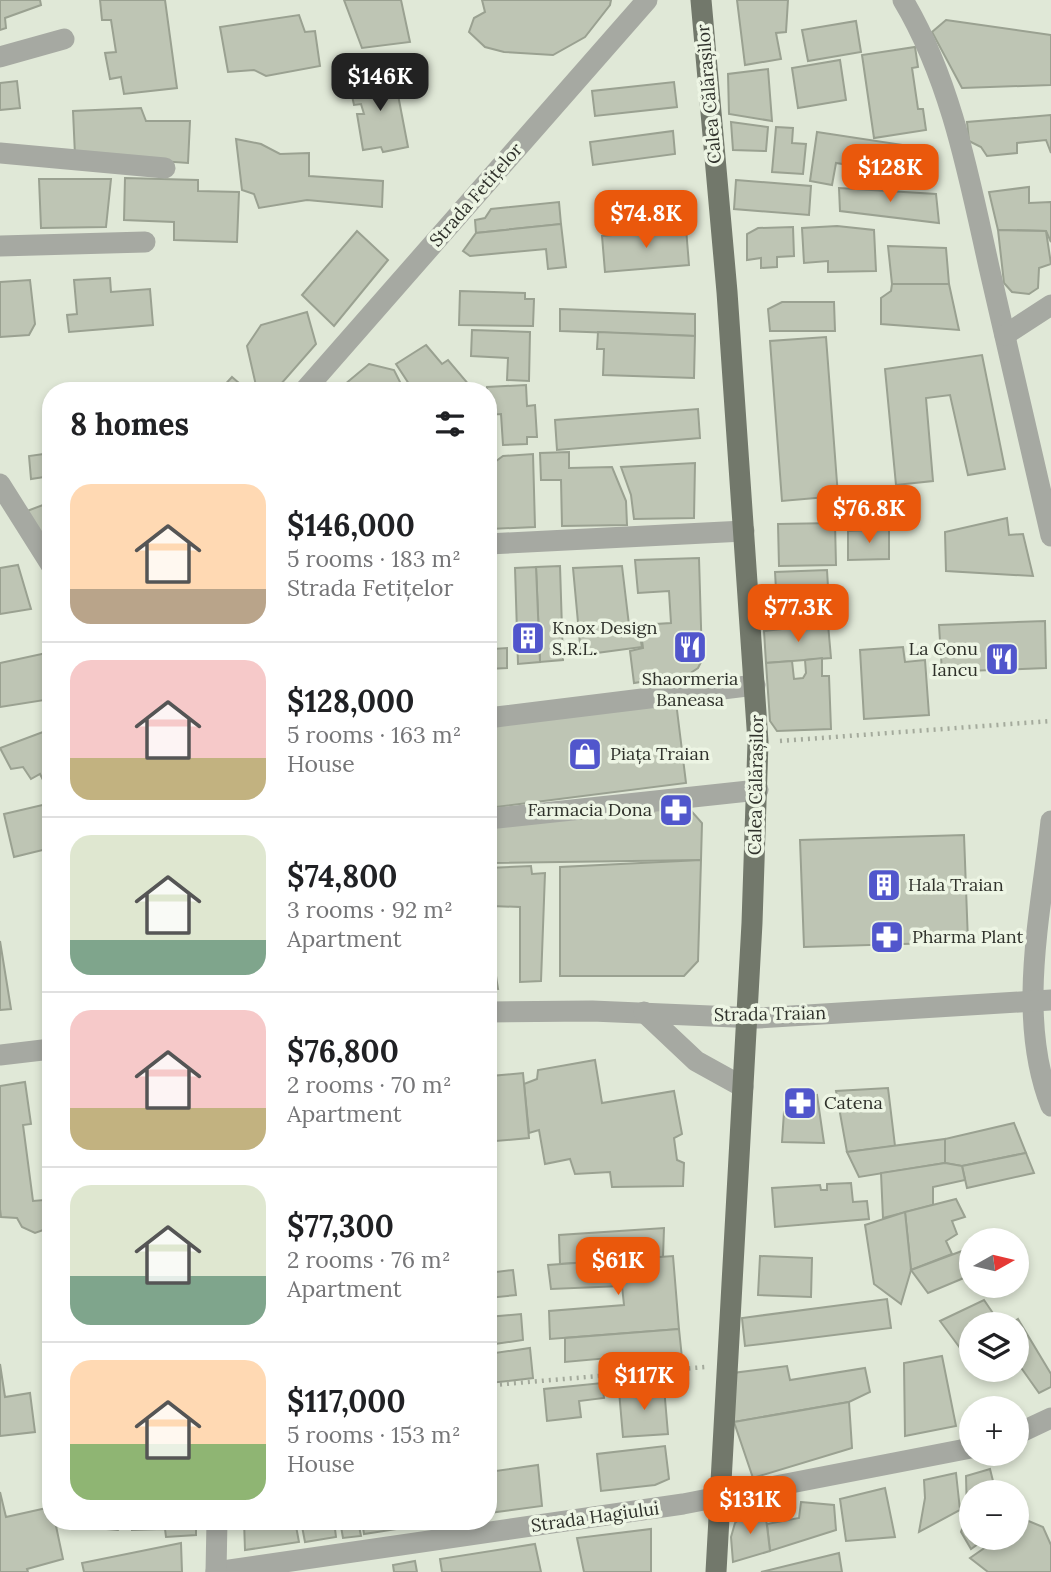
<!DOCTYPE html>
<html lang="en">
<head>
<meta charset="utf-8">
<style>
	:root { --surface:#fff; --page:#f6f6f6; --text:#202124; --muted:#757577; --line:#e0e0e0; --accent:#ea580c }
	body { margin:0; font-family:Lora,serif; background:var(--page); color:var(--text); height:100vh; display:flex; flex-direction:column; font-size:26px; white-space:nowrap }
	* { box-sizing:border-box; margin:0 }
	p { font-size:23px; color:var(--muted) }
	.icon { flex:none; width:38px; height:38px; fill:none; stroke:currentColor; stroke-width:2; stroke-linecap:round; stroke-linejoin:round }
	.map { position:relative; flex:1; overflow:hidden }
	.panel { position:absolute; left:42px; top:382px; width:455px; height:1148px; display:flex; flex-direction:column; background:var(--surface); border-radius:28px; box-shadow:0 4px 10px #0003 }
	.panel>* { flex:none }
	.needle { width:46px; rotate:82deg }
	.tools { position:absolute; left:959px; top:1228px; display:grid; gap:14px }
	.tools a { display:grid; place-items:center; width:70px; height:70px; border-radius:50%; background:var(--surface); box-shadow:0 4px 10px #0003; font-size:35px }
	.price { position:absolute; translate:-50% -60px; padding:0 16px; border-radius:14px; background:var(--accent); color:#fff; font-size:23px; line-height:46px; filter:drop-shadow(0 2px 4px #0008) }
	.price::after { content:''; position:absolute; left:50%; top:42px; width:21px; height:16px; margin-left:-10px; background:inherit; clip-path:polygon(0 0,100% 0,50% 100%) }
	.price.on { background:#222; color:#fff }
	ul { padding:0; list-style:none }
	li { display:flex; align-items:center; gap:21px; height:175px; padding:0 28px }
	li+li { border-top:2px solid var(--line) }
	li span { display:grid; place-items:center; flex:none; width:196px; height:140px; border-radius:21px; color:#555 }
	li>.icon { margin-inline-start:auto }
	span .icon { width:84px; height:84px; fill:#fffc; stroke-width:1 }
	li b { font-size:30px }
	h2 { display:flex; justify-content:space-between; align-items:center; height:84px; padding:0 28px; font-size:30px }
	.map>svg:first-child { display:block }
	.building { fill:#bec5b4; stroke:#9aa191; stroke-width:2 }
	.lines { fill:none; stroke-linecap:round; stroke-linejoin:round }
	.path { stroke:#a4aa9c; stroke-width:4.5; stroke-dasharray:2 5; stroke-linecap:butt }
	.minor { stroke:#a6a9a2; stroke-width:21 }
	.major { stroke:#72786b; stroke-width:21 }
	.labels { text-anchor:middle; stroke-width:7; stroke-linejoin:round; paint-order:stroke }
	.street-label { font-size:18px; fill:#2f312b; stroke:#edf5e4 }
	.poi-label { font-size:18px; fill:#2f312b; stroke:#edf5e4; text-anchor:start }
</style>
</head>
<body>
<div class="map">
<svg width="1051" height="1572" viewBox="0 0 1051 1572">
	<rect width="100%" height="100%" fill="#e0e8d7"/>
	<g class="building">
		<polygon points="0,0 40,0 41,5 5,18 6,28 0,30"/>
		<polygon points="100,0 165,0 177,88 124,94 121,77 110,79 105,53 116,52 111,20 102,20"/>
		<polygon points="344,0 401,0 410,42 362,48"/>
		<polygon points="482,0 611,0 610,5 585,37 553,55 504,52 485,47 469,32 474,18 485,12"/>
		<polygon points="737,0 788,0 786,32 776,33 781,59 745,65"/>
		<polygon points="299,15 305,32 315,31 320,66 266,76 254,70 228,72 220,27"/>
		<polygon points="946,20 1051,35 1051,85 962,88 932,32"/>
		<polygon points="856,21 861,52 808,61 802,30"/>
		<polygon points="915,47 918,67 912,68 918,109 923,109 926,130 874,138 862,55"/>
		<polygon points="840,60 846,100 798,108 792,68"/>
		<polygon points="768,69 772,121 729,114 728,74"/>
		<polygon points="394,74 408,147 383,152 381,147 363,150 357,114 364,114 361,104 354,105 349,82"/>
		<polygon points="17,81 20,108 0,110 0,83"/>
		<polygon points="674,82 677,107 595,116 592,91"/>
		<polygon points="141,108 146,121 190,121 188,163 75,155 73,111"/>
		<polygon points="1051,115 1051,153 1046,140 1017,143 1017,153 987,156 981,147 969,141 967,122"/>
		<polygon points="731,122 768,127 766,151 733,150"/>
		<polygon points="776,127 793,128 792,143 806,144 803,174 772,172"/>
		<polygon points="673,131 675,154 593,165 590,142"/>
		<polygon points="817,132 903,145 901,162 884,159 883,165 850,159 849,165 836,163 832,185 810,181"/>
		<polygon points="236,139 261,144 280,154 309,153 309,176 383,181 382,207 307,200 259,208 254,194 242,190"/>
		<polygon points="125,178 198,180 198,191 239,192 237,242 174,240 174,222 124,220"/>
		<polygon points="39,179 111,179 106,227 41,228"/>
		<polygon points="736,180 811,186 809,215 734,209"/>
		<polygon points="1029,187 1029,203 1051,202 1051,242 1046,231 998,230 989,192"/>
		<polygon points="839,188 936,194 939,223 840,211"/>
		<polygon points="559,202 561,224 476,233 475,220 485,218 491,209"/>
		<polygon points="561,224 566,267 548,269 546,249 470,256 463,251 476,233"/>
		<polygon points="837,226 874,230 876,271 828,272 828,261 804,263 802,228"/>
		<polygon points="793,227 794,256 777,257 777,267 761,268 761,258 747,260 747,234 758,228"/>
		<polygon points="686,228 689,265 605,272 602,236"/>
		<polygon points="998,230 1046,231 1051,264 1039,268 1038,288 1029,294 1012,292 1004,283"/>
		<polygon points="357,231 388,260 334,326 302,295"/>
		<polygon points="888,246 946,248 949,284 892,284"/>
		<polygon points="110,278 111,292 150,289 153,325 69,332 67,315 77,314 74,280"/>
		<polygon points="30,280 35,324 29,335 0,337 0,282"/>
		<polygon points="892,284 949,284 959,330 881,324 881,298 891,291"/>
		<polygon points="460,291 525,293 525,299 534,299 533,326 459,325"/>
		<polygon points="782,302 834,302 835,331 770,331 768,309"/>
		<polygon points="560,309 695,314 695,336 560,331"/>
		<polygon points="307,312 316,344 280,385 284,390 257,390 247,346 261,325"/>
		<polygon points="472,330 530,332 529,381 507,380 508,358 471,356"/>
		<polygon points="598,332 695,336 694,378 603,375 604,349 597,349"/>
		<polygon points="826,337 838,496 782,501 770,341"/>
		<polygon points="426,345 442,364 448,360 470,386 464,390 413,390 396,364"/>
		<polygon points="982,355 1005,469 968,475 950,395 926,398 933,481 896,485 885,369"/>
		<polygon points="369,364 394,370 404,390 338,390"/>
		<polygon points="232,377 247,390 220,390"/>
		<polygon points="526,385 527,406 535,405 537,437 527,437 527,444 503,445 501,414 488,415 487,387"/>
		<polygon points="698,409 700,438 557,450 555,420"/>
		<polygon points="569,452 569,468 612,467 626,501 627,525 562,526 561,480 541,480 540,453"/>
		<polygon points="51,453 51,476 31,479 29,456"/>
		<polygon points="533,454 535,527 490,529 488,467 503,456"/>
		<polygon points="695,463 694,518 634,519 631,495 621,467"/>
		<polygon points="51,502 51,554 27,511"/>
		<polygon points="1007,518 1009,535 1023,534 1033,576 946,571 945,532"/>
		<polygon points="835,523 836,565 779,566 778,524"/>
		<polygon points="889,529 889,559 848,560 848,531"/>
		<polygon points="699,558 702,660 698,668 689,674 634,683 630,651 643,648 640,625 671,623 669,591 638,593 635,560"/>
		<polygon points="18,565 31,609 0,614 0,568"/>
		<polygon points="560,566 563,660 540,662 536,567"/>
		<polygon points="622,566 629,625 638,625 642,647 581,655 573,568"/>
		<polygon points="536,567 540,662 518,664 515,568"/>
		<polygon points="827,570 829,604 777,607 775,572"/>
		<polygon points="488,620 491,620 493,649 507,648 507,668 488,669"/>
		<polygon points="1045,621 1046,668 942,672 939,625"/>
		<polygon points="828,624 831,658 766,663 764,631"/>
		<polygon points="903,647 905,662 925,660 929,715 864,719 860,650"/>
		<polygon points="51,652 51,699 0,707 0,663"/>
		<polygon points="822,658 822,676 829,676 831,729 777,731 770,721 766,663 792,661 794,679 803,678 806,673 805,660"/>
		<polygon points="676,702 686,783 488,808 488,725"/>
		<polygon points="51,729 51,786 47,788 40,774 31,779 23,767 11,769 0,748"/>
		<polygon points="51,803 51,848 14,857 4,814"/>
		<polygon points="686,805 702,823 701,860 488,863 488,822"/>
		<polygon points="964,835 968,942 804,947 800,840"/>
		<polygon points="701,860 698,961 684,976 560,976 560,867"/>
		<polygon points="531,866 532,874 545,873 541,981 520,982 520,907 491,906 488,902 488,868"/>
		<polygon points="488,924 498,989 488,988"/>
		<polygon points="0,941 11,1009 0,1010"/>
		<polygon points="595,1060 602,1103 674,1091 682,1134 674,1138 677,1160 684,1163 683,1186 612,1187 610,1172 575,1174 570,1159 545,1164 539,1130 529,1133 524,1084 537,1079 538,1070"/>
		<polygon points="523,1073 529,1138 496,1141 491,1076"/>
		<polygon points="25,1082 31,1124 23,1125 33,1201 44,1200 46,1229 35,1233 22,1227 17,1218 1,1217 0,1209 0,1086"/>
		<polygon points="888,1088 895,1146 847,1152 836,1091"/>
		<polygon points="817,1095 824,1143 782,1142 784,1112 795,1099"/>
		<polygon points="1014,1123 1026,1153 962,1166 945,1163 945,1139"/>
		<polygon points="945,1139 945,1163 859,1177 847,1152"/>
		<polygon points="1026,1153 1034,1173 967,1188 962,1166"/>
		<polygon points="945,1163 962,1166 965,1180 933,1187 933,1205 883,1218 881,1173"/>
		<polygon points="851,1183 853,1202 867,1201 869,1219 775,1227 772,1188 820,1185 821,1190 827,1190 827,1184"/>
		<polygon points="956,1199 965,1217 952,1221 957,1234 946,1241 952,1254 911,1270 905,1212"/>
		<polygon points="905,1212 911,1270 901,1304 874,1284 865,1225"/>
		<polygon points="664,1228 663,1257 560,1264 559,1235"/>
		<polygon points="970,1248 971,1275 928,1293 911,1270"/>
		<polygon points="673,1256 679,1329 550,1339 549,1311 624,1305 622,1286 551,1289 548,1265"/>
		<polygon points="760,1256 812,1258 811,1297 758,1295"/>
		<polygon points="513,1270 516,1295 488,1298 488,1273"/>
		<polygon points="887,1299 891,1328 745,1346 742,1318"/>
		<polygon points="984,1300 1001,1325 971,1325 971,1347 963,1352 940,1321"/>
		<polygon points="521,1314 523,1340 488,1345 488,1317"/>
		<polygon points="1018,1319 1051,1374 1051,1387 1039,1393 1017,1362 1017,1325 1009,1325"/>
		<polygon points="679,1329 682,1358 643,1361 642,1355 565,1362 565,1338"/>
		<polygon points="530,1348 533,1378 490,1383 488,1354"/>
		<polygon points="942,1356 956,1426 905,1436 904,1363"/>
		<polygon points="0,1364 5,1397 30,1393 35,1432 0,1436"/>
		<polygon points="787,1366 790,1380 865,1368 870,1392 849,1402 734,1422 733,1373"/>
		<polygon points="602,1383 604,1398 579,1401 581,1417 547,1421 544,1389"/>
		<polygon points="664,1387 668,1434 623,1437 619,1391"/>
		<polygon points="849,1402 852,1448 753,1478 734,1422"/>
		<polygon points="665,1446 669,1479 655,1485 601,1491 597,1454"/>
		<polygon points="538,1465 542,1506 489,1513 488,1472"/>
		<polygon points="990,1469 996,1493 971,1493 971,1538 985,1539 971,1549 961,1532 967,1516 966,1476"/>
		<polygon points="956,1473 960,1510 919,1532 925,1498 924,1480"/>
		<polygon points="885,1488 895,1537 846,1541 840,1499"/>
		<polygon points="0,1492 6,1517 51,1507 51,1521 84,1521 56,1526 63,1559 27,1569 28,1572 0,1572"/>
		<polygon points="801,1502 834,1505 836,1530 770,1551 767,1524 799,1518"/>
		<polygon points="765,1510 770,1551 733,1562 731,1537 735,1523 744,1515"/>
		<polygon points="1026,1520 1043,1527 1051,1545 1051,1572 988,1572 970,1558 999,1538 1017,1538 1017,1526"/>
		<polygon points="96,1521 125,1521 125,1522 118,1530 95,1528"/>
		<polygon points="132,1521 196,1521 196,1535 166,1537 165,1529 132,1530"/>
		<polygon points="244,1521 295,1521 299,1542 245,1550"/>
		<polygon points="301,1521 334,1521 336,1537 305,1542"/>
		<polygon points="340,1521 358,1521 361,1536 343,1538"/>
		<polygon points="362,1521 396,1521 397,1529 364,1534"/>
		<polygon points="651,1529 651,1572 584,1572 577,1538"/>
		<polygon points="181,1543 182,1572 84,1572 82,1563"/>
		<polygon points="535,1544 541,1572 442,1572 440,1559"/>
		<polygon points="839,1553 842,1572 761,1572"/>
		<polygon points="415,1561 417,1572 394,1572 393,1565"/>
	</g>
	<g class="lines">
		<g class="path">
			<polyline points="780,741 1051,721"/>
			<polyline points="493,1385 705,1367"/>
		</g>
		<g class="minor">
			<path d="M903,0C951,80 969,177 989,267C1009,356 1030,446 1051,536"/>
			<polyline points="0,57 64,39"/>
			<polyline points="0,153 165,168"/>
			<polyline points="0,246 145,242"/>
			<polyline points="1005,335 1051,305"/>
			<polyline points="305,390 647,0"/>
			<polyline points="0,484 51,565"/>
			<polyline points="488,544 744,531"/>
			<polyline points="488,718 755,685"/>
			<polyline points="488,819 758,790"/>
			<path d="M1051,821C1041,913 1016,1017 1051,1106"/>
			<polyline points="488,1012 592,1011 758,1018 1051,1000"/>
			<polyline points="644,1012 696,1061 743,1087"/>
			<polyline points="0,1055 51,1049"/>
			<polyline points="1017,1434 1051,1418"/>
			<polyline points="216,1572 683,1504 971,1448"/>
			<polyline points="216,1572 217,1521"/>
		</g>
		<polyline class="major" points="701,0 727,292 758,742 752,923 716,1572"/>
	</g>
	<defs>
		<g id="building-square" transform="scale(1.75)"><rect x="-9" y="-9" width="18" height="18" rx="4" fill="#5156cc" stroke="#edf5e4"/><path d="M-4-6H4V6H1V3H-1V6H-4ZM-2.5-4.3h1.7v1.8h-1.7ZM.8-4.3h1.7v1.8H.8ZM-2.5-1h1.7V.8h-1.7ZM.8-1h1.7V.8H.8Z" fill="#fff"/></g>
		<g id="restaurant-square" transform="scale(1.75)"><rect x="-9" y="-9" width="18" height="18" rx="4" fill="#5156cc" stroke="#edf5e4"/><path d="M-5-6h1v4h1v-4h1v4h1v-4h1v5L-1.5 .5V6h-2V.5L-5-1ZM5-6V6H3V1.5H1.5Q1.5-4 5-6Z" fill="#fff"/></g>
		<g id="shop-square" transform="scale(1.75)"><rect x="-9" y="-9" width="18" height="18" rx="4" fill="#5156cc" stroke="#edf5e4"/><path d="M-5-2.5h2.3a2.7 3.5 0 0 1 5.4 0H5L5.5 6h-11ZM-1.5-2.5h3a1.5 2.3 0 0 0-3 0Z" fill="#fff"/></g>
		<g id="pharmacy-square" transform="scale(1.75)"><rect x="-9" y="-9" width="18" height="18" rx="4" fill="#5156cc" stroke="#edf5e4"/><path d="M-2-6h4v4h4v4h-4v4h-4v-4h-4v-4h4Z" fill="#fff"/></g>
	</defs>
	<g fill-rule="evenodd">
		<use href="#building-square" x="528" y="638"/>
		<use href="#restaurant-square" x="690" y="647"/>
		<use href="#restaurant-square" x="1002" y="659"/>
		<use href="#shop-square" x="585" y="754"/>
		<use href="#pharmacy-square" x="676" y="810"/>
		<use href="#building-square" x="884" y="885"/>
		<use href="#pharmacy-square" x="887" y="937"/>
		<use href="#pharmacy-square" x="800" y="1103"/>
	</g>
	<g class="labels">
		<g class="street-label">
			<text transform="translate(709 94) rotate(-95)" y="6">Calea Călărașilor</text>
			<text transform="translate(476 195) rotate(-49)" y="6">Strada Fetițelor</text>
			<text transform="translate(756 785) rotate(-89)" y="6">Calea Călărașilor</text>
			<text transform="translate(770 1014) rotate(-1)" y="6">Strada Traian</text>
			<text transform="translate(595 1517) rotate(-8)" y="6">Strada Hagiului</text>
		</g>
		<g class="poi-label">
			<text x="552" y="634">Knox Design<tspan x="552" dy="21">S.R.L.</tspan></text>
			<text x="978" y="655" text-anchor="end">La Conu<tspan x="978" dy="21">Iancu</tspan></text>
			<text x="690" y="685" text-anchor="middle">Shaormeria<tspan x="690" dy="21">Baneasa</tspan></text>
			<text x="610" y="760">Piața Traian</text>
			<text x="652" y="816" text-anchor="end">Farmacia Dona</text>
			<text x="908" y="891">Hala Traian</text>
			<text x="912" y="943">Pharma Plant</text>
			<text x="824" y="1109">Catena</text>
		</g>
	</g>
</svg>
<div class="tools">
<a><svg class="needle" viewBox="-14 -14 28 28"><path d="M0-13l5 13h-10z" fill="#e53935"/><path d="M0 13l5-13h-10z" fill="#757577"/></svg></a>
<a><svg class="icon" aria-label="layers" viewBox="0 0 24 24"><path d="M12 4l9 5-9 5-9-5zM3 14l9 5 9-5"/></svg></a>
<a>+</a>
<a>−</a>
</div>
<b class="price on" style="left:380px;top:113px">$146K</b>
<b class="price" style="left:890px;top:204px">$128K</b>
<b class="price" style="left:646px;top:250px">$74.8K</b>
<b class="price" style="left:869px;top:545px">$76.8K</b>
<b class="price" style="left:798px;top:644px">$77.3K</b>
<b class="price" style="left:618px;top:1297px">$61K</b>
<b class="price" style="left:644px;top:1412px">$117K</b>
<b class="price" style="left:750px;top:1536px">$131K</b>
<section class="panel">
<h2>8 homes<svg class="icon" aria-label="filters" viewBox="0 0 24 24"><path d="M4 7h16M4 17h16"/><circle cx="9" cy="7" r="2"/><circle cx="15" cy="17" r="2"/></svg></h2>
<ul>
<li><span style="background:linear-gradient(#ffd9b3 75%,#b9a48a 0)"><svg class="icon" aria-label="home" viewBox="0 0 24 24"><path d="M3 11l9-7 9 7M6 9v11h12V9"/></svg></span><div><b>$146,000</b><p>5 rooms · 183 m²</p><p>Strada Fetițelor</p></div></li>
<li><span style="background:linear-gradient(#f6c9c9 70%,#c2b280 0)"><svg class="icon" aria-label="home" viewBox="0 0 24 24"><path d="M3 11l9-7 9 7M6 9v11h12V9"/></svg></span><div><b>$128,000</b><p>5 rooms · 163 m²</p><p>House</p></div></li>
<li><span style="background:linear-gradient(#dfe7d0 75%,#7fa58c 0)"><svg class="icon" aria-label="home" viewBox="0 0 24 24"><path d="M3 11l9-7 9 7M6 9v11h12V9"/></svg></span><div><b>$74,800</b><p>3 rooms · 92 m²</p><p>Apartment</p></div></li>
<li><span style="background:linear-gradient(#f6c9c9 70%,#c2b280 0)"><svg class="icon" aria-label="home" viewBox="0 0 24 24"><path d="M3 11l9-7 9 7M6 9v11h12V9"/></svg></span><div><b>$76,800</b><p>2 rooms · 70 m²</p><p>Apartment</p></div></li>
<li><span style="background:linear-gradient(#dfe7d0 65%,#7fa58c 0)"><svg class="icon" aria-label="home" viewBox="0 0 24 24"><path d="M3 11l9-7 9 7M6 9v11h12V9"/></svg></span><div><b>$77,300</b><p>2 rooms · 76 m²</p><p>Apartment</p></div></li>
<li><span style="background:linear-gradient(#ffd9b3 60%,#8fb573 0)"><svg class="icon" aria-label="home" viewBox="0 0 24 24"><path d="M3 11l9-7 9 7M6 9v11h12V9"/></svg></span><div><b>$117,000</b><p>5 rooms · 153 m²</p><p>House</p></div></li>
</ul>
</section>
</div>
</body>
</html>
